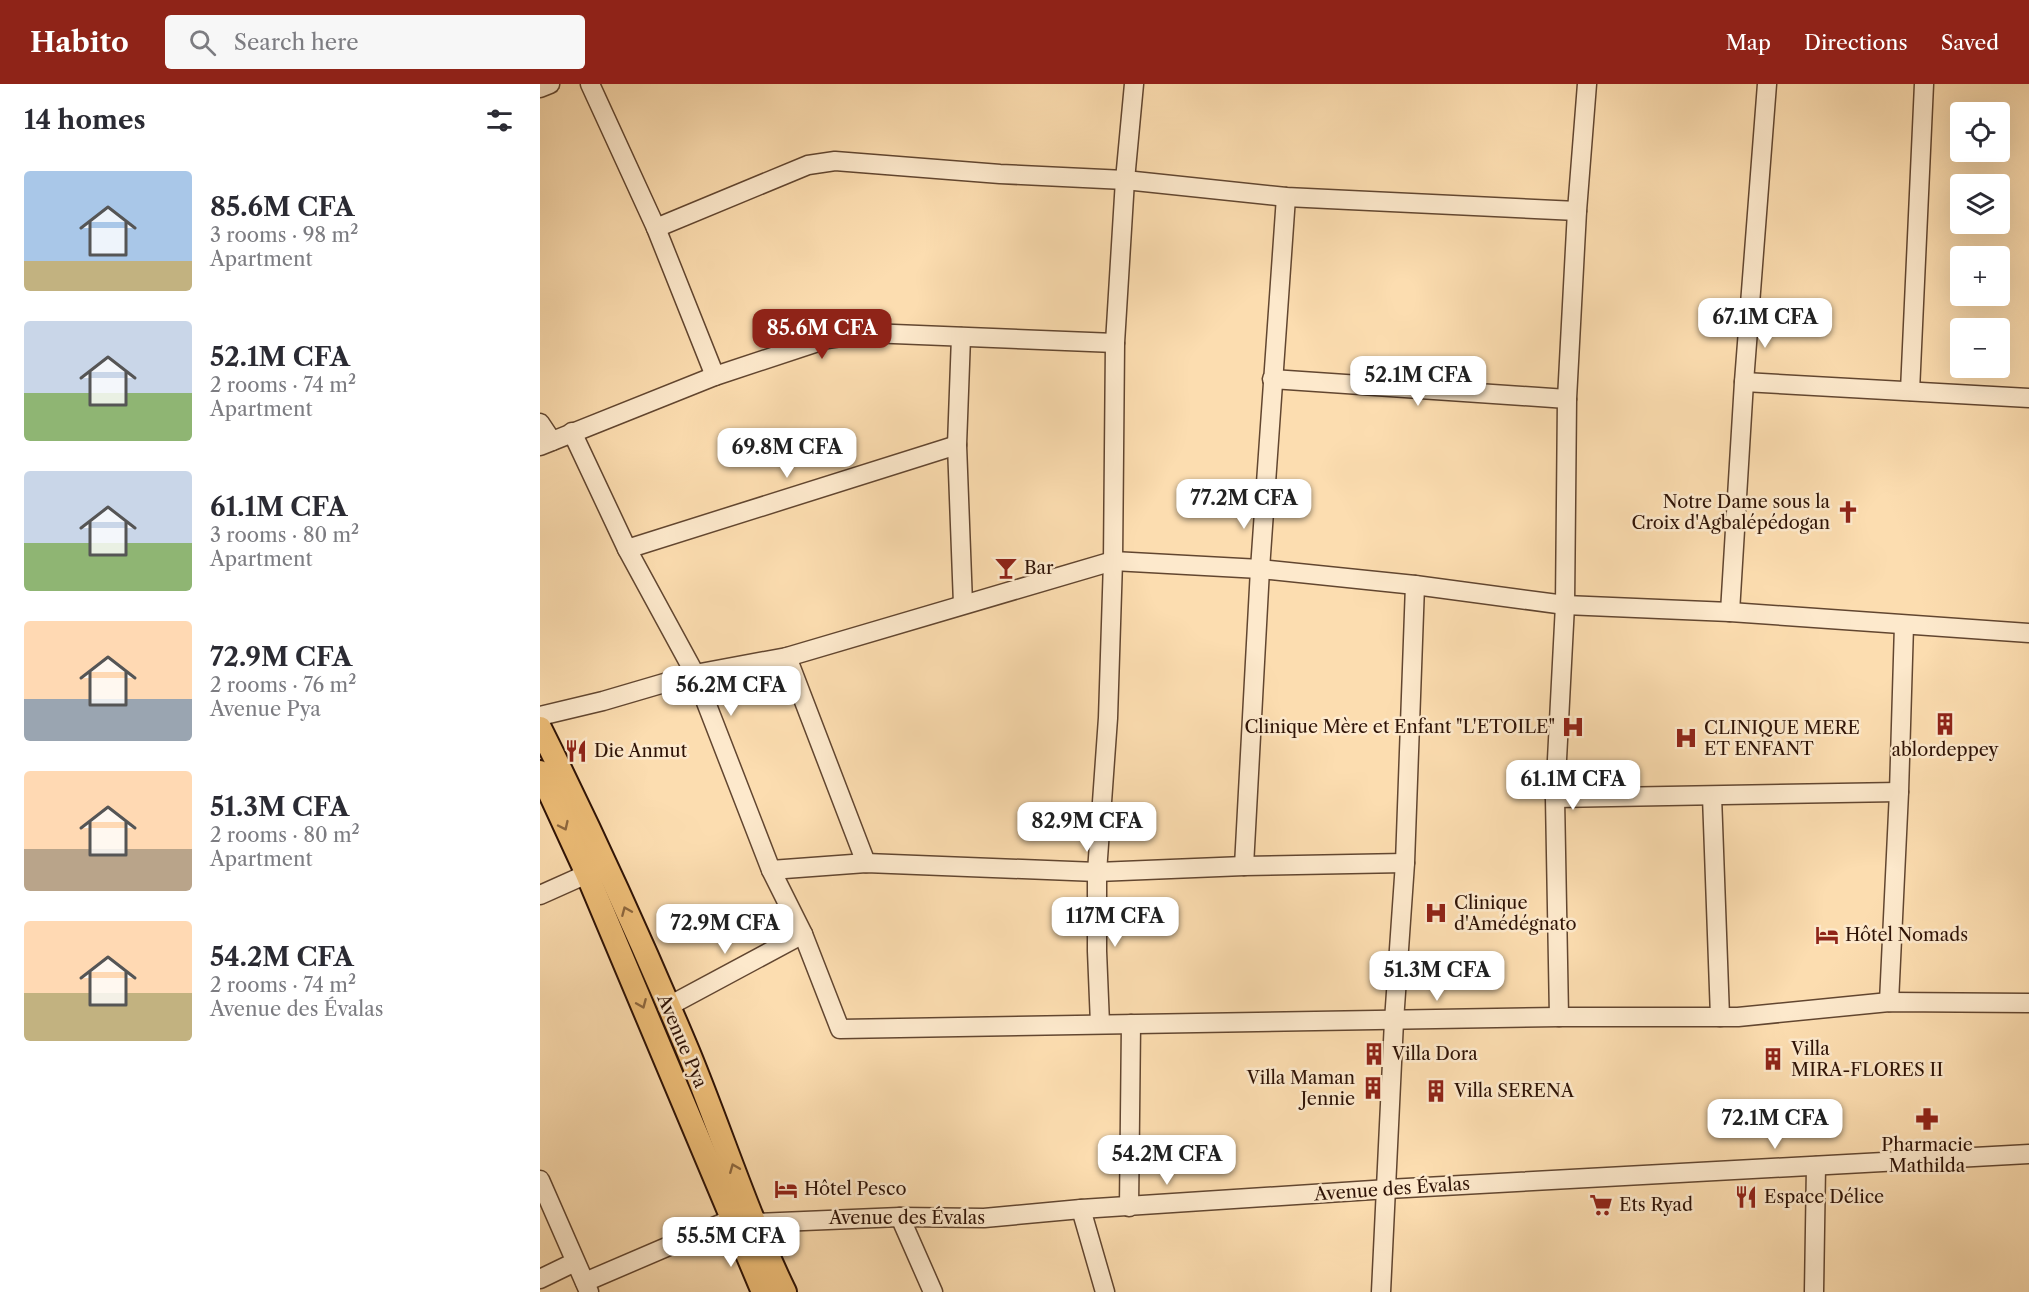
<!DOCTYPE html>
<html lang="en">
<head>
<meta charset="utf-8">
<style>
	:root { --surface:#fff; --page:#f7f7f7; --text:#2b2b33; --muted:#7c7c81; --accent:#8f2418 }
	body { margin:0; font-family:"Libre Caslon Text",serif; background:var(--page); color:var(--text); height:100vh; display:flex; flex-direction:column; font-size:22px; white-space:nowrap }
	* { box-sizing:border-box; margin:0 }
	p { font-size:20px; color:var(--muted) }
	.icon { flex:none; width:33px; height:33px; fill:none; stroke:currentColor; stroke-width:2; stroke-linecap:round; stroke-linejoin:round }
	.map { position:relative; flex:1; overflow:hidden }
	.drawer { display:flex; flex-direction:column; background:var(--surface); width:540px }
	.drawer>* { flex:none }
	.fabs { position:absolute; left:1410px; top:18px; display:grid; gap:12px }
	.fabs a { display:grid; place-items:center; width:60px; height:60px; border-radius:6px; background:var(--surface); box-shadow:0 6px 24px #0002; font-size:30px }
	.price { position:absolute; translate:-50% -51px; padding:0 14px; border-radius:12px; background:#fff; color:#222; font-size:20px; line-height:39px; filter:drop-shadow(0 2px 3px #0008) }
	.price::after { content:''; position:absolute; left:50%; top:36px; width:18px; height:14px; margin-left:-9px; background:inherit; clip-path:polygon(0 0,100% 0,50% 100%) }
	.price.active { background:var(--accent); color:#fff }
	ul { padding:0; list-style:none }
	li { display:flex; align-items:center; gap:18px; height:150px; padding:0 24px }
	li span { display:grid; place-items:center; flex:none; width:168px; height:120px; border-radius:6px; color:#555 }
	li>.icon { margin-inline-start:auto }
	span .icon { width:72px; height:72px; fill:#fffc; stroke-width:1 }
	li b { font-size:26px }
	h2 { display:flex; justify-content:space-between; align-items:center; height:72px; padding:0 24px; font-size:26px }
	header { display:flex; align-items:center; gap:36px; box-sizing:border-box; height:84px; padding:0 30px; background:var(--accent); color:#fff }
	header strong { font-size:28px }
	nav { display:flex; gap:33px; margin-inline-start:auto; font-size:21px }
	.search { width:420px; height:54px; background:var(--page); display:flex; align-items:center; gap:15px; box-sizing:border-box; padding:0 21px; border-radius:6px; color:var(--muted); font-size:22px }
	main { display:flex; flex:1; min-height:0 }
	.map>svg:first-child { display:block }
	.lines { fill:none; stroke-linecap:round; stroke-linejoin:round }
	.minor-casing { stroke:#624630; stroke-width:21 }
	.major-casing { stroke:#2f1306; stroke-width:26 }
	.minor { stroke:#fde9cc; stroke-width:18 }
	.major { stroke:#eebe78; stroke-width:22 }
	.oneway { stroke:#8e683f }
	.labels { text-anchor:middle; stroke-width:5; stroke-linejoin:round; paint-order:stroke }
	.poi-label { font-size:18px; fill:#2f1306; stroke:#fde9cc; text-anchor:start }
	.street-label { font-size:18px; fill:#2f1306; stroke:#fde9cc }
</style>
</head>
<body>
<header>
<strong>Habito</strong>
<div class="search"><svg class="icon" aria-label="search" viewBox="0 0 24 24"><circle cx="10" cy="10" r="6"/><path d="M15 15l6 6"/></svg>Search here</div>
<nav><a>Map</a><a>Directions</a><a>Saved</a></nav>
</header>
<main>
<section class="drawer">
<h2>14 homes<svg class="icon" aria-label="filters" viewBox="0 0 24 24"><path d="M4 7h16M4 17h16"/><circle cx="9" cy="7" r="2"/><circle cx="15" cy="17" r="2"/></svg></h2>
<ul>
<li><span style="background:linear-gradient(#a9c7e8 75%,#c2b280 0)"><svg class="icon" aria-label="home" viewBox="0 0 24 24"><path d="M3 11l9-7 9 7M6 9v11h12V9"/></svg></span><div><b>85.6M CFA</b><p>3 rooms · 98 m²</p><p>Apartment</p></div></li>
<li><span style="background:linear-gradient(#c9d6e8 60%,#8fb573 0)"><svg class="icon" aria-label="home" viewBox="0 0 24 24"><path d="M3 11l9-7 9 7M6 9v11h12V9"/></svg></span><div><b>52.1M CFA</b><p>2 rooms · 74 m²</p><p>Apartment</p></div></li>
<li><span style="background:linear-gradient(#c9d6e8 60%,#8fb573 0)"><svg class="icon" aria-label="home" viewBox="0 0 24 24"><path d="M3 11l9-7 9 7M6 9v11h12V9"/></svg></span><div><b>61.1M CFA</b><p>3 rooms · 80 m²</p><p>Apartment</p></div></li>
<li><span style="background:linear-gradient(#ffd9b3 65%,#9aa5b1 0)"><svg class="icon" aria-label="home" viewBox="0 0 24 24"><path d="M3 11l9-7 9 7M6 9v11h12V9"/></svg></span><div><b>72.9M CFA</b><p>2 rooms · 76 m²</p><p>Avenue Pya</p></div></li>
<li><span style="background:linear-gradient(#ffd9b3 65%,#b9a48a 0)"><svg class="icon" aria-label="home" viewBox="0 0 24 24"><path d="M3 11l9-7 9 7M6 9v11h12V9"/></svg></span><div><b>51.3M CFA</b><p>2 rooms · 80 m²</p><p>Apartment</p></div></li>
<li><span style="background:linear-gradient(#ffd9b3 60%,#c2b280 0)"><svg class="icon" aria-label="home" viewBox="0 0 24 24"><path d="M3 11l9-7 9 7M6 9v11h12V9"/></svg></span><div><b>54.2M CFA</b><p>2 rooms · 74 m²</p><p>Avenue des Évalas</p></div></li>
</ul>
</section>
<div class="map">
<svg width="1489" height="1208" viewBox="0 0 1489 1208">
	<rect width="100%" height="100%" fill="#fcddb0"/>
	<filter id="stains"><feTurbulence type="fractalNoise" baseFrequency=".00333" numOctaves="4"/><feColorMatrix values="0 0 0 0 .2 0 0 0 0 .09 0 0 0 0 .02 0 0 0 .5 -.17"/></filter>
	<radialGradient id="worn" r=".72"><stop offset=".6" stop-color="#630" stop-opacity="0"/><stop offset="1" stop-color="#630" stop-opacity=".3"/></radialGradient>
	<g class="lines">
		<g class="minor-casing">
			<g id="minor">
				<polyline points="50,0 116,144 175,292"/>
				<polyline points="0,4 10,0"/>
				<polyline points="116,144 268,81 295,77 460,90 585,96 746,113 1037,127"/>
				<polyline points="421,253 417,361 423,520"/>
				<polyline points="732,295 1027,315"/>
				<polyline points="1204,298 1489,314"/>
				<polyline points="1370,307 1384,0"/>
				<polyline points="0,339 12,357"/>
				<polyline points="32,348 87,465 155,590 231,786 263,850 300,945 1019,933 1198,933 1349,918 1489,919"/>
				<polyline points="0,362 175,292 287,255 329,249 575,259"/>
				<polyline points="87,465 417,361"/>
				<polyline points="1190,528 1204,298 1227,0"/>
				<polyline points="247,573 326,779"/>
				<polyline points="0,632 63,617 155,590 247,573 573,477 720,485 875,501 1025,521 1190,528 1489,549"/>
				<polyline points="1172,712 1180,933"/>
				<polyline points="1015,714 1359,708"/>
				<polyline points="704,782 720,485 746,113"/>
				<polyline points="231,786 326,779 557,788 704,782 865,779"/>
				<polyline points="0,811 47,790"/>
				<polyline points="1349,918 1359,708 1364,541"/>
				<polyline points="127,923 263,850"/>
				<polyline points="1019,933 1015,714 1025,521 1027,315 1037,127 1047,0"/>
				<polyline points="560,940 557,867 557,788 568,634 573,477 575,259 585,96 594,0"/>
				<polyline points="0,1096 49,1208"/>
				<polyline points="589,1123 591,940"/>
				<polyline points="541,1125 565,1208"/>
				<polyline points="360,1133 393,1208"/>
				<polyline points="215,1139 360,1133 444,1134 541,1125 848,1105 1489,1070"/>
				<polyline points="0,1195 35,1178"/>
				<polyline points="45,1198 192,1135"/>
				<polyline points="841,1208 854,937 865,779 875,501"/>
				<polyline points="1274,1208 1276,1082"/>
			</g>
		</g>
		<g class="major-casing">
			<g id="major">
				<path d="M0,644C53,750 102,858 148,967C181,1047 207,1130 245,1208"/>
				<polyline points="0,688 47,790 223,1208"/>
			</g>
		</g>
		<use href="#minor" class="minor"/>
		<use href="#major" class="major"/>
	</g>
	<defs><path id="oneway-chevron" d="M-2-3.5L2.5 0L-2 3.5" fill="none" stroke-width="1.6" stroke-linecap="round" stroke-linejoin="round" transform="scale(1.5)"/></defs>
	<g class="oneway">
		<use href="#oneway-chevron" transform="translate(24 742) rotate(65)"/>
		<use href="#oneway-chevron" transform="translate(86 827) rotate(-113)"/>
		<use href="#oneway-chevron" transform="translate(102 920) rotate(67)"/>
		<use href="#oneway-chevron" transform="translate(194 1084) rotate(-112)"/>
	</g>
	<defs>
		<g id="church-bare" transform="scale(1.8)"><path d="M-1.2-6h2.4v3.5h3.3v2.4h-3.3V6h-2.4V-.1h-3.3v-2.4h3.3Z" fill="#8f2418" stroke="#fde9cc" stroke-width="2.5" paint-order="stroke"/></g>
		<g id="bar-bare" transform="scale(1.8)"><path d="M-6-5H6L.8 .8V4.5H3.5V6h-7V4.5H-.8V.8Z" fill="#8f2418" stroke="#fde9cc" stroke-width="2.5" paint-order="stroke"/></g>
		<g id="building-bare" transform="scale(1.8)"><path d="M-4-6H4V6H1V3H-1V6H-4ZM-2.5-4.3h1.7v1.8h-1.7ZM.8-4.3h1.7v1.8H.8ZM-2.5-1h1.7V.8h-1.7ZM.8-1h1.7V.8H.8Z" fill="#8f2418" stroke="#fde9cc" stroke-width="2.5" paint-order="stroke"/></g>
		<g id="hospital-bare" transform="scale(1.8)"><path d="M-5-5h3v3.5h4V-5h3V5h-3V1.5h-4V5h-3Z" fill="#8f2418" stroke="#fde9cc" stroke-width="2.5" paint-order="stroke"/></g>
		<g id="restaurant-bare" transform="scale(1.8)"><path d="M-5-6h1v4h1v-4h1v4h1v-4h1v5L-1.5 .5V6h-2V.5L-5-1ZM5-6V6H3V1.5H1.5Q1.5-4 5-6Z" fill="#8f2418" stroke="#fde9cc" stroke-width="2.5" paint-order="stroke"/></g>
		<g id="hotel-bare" transform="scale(1.8)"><path d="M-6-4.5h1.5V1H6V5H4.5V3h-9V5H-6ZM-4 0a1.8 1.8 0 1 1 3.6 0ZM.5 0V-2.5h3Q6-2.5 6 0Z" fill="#8f2418" stroke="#fde9cc" stroke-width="2.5" paint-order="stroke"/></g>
		<g id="pharmacy-bare" transform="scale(1.8)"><path d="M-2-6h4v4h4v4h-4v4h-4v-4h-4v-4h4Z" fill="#8f2418" stroke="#fde9cc" stroke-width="2.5" paint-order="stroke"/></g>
		<g id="supermarket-bare" transform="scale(1.8)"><path d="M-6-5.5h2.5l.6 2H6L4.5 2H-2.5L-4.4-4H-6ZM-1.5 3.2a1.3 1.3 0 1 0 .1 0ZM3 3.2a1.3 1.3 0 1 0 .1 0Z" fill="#8f2418" stroke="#fde9cc" stroke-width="2.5" paint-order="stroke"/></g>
	</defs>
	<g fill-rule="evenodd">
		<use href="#church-bare" x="1308" y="428"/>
		<use href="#bar-bare" x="466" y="484"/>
		<use href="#building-bare" x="1405" y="640"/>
		<use href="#hospital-bare" x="1033" y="643"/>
		<use href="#hospital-bare" x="1146" y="654"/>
		<use href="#restaurant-bare" x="36" y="667"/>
		<use href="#hospital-bare" x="896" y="829"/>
		<use href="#hotel-bare" x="1287" y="851"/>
		<use href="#building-bare" x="834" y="970"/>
		<use href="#building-bare" x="1233" y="975"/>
		<use href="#building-bare" x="833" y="1004"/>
		<use href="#building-bare" x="896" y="1007"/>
		<use href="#pharmacy-bare" x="1387" y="1035"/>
		<use href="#hotel-bare" x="246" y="1105"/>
		<use href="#restaurant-bare" x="1206" y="1113"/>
		<use href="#supermarket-bare" x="1061" y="1121"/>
	</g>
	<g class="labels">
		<g class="poi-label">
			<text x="1290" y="424" text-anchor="end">Notre Dame sous la<tspan x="1290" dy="21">Croix d'Agbalépédogan</tspan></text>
			<text x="484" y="490">Bar</text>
			<text x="1015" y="649" text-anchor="end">Clinique Mère et Enfant "L'ETOILE"</text>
			<text x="1164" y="650">CLINIQUE MERE<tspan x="1164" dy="21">ET ENFANT</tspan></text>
			<text x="1405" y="672" text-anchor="middle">ablordeppey</text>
			<text x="54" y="673">Die Anmut</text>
			<text x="914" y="825">Clinique<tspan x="914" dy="21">d'Amédégnato</tspan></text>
			<text x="1305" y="857">Hôtel Nomads</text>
			<text x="1251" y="971">Villa<tspan x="1251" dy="21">MIRA-FLORES II</tspan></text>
			<text x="852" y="976">Villa Dora</text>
			<text x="815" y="1000" text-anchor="end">Villa Maman<tspan x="815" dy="21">Jennie</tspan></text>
			<text x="914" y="1013">Villa SERENA</text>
			<text x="1387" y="1067" text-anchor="middle">Pharmacie<tspan x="1387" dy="21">Mathilda</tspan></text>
			<text x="264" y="1111">Hôtel Pesco</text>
			<text x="1224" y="1119">Espace Délice</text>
			<text x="1079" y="1127">Ets Ryad</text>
		</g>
		<g class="street-label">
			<text transform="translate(142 957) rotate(67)" y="6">Avenue Pya</text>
			<text transform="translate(852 1105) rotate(-4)" y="6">Avenue des Évalas</text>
			<text x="367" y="1140">Avenue des Évalas</text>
		</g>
	</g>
	<rect width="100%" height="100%" filter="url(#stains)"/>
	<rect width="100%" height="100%" fill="url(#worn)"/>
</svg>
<div class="fabs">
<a><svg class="icon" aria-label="locate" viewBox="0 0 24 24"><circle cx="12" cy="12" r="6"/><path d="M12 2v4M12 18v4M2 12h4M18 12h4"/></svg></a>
<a><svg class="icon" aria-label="layers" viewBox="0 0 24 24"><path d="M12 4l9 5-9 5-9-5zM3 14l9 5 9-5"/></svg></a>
<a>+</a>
<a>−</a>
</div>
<b class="price" style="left:1225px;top:265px">67.1M CFA</b>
<b class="price active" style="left:282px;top:276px">85.6M CFA</b>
<b class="price" style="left:878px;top:323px">52.1M CFA</b>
<b class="price" style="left:247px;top:395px">69.8M CFA</b>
<b class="price" style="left:704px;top:446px">77.2M CFA</b>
<b class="price" style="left:191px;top:633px">56.2M CFA</b>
<b class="price" style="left:1033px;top:727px">61.1M CFA</b>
<b class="price" style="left:547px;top:769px">82.9M CFA</b>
<b class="price" style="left:575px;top:864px">117M CFA</b>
<b class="price" style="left:185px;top:871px">72.9M CFA</b>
<b class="price" style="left:897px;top:918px">51.3M CFA</b>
<b class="price" style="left:1235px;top:1066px">72.1M CFA</b>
<b class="price" style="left:627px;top:1102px">54.2M CFA</b>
<b class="price" style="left:191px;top:1184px">55.5M CFA</b>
</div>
</main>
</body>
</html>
